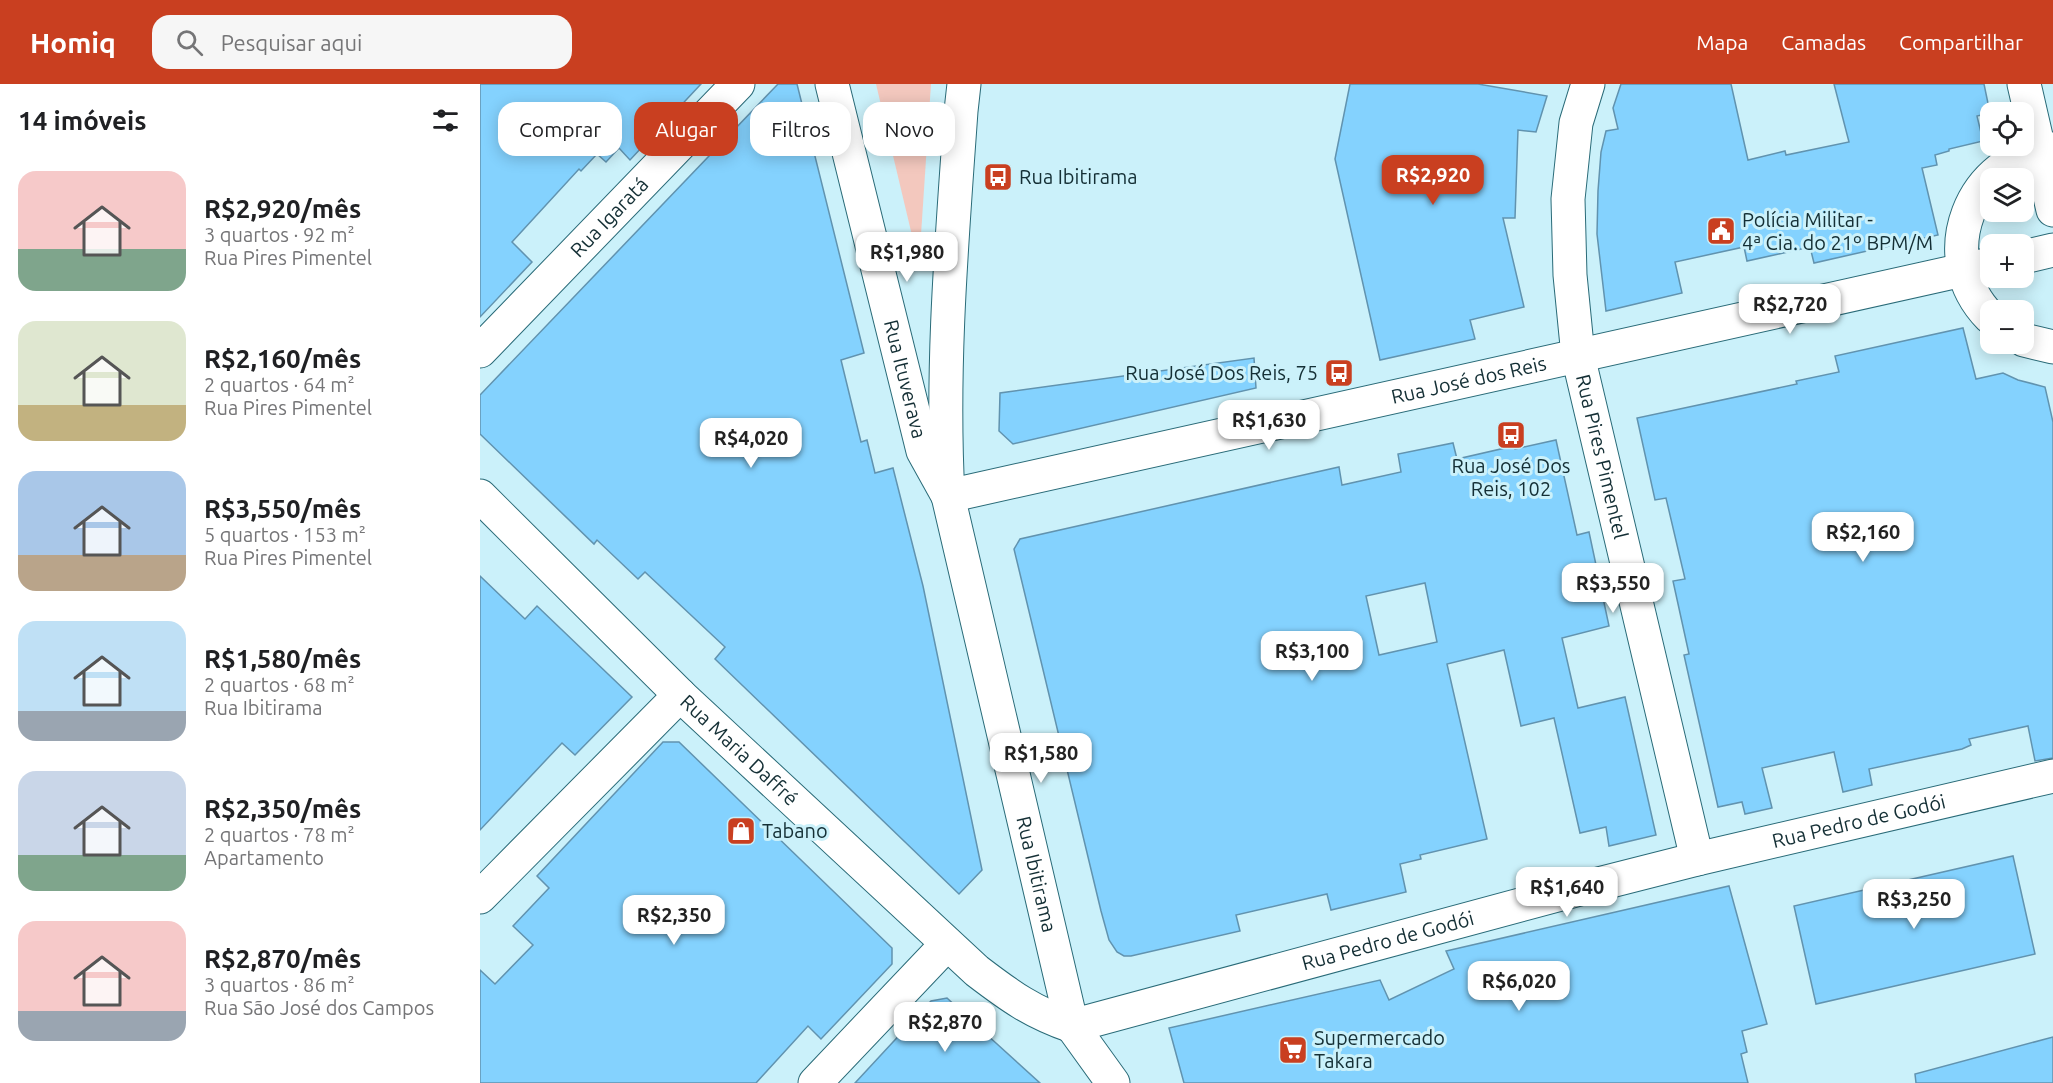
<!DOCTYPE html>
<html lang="pt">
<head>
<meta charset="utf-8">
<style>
	:root { --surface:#fff; --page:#f6f6f6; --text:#202124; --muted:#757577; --accent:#c93f20 }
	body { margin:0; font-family:Ubuntu,sans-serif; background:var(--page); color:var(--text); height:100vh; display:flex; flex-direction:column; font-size:22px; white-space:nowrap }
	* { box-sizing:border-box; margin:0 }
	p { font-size:20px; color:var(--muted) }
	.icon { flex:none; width:33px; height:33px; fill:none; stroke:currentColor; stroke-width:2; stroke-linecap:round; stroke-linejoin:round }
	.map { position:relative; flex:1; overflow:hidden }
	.panel { display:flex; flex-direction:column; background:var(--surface); width:480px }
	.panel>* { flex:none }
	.hud { position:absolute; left:18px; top:18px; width:570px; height:54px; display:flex; gap:12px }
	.buttons { position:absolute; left:1500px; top:18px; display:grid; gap:12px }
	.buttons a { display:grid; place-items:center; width:54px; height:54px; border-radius:12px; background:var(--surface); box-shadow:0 3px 15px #0003; font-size:30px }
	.price { position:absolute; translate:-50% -51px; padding:0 14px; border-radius:12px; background:#fff; color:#222; font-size:20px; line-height:39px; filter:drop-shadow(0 2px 3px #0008) }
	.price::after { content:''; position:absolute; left:50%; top:36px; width:18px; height:14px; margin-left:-9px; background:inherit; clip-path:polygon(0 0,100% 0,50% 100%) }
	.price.current { background:var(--accent); color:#fff }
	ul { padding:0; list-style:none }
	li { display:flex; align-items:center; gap:18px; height:150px; padding:0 18px }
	li span { display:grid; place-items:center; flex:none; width:168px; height:120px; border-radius:18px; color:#555 }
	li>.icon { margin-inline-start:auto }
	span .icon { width:72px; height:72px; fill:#fffc; stroke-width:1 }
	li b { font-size:26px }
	h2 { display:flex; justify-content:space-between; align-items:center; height:72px; padding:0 18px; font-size:26px }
	.tag { padding:0 21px; border-radius:18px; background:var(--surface); box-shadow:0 3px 15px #0003; font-size:21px; line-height:54px }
	.tag.current { background:var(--accent); color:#fff }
	header { display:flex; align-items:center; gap:36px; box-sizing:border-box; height:84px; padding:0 30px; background:var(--accent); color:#fff }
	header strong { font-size:28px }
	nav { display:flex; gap:33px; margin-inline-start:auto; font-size:21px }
	.search { width:420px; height:54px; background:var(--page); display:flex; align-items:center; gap:15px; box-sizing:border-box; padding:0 21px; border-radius:18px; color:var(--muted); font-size:22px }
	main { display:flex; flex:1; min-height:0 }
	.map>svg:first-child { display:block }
	.green { fill:#f3c8be }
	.building { fill:#84d2fe; stroke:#6193af; stroke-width:1.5; fill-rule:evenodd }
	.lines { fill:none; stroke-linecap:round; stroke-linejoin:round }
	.minor-casing { stroke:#2a6b78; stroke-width:35 }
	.major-casing { stroke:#2a6b78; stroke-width:35 }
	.minor { stroke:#fff; stroke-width:33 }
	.major { stroke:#fff; stroke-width:33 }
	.labels { text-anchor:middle; stroke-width:6; stroke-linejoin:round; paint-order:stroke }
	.poi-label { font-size:20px; fill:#142f35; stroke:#cbf1fa; text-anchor:start }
	.street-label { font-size:20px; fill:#142f35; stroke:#cbf1fa }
</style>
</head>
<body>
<header>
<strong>Homiq</strong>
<div class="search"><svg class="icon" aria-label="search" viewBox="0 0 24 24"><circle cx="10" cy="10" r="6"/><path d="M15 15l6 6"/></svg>Pesquisar aqui</div>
<nav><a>Mapa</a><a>Camadas</a><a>Compartilhar</a></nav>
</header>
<main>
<section class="panel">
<h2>14 imóveis<svg class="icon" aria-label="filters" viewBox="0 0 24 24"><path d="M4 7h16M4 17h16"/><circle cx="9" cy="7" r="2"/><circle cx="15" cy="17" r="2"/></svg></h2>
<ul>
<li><span style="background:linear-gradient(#f6c9c9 65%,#7fa58c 0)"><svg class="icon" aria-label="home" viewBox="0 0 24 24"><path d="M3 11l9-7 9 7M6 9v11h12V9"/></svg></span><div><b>R$2,920/mês</b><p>3 quartos · 92 m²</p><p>Rua Pires Pimentel</p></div></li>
<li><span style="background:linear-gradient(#dfe7d0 70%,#c2b280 0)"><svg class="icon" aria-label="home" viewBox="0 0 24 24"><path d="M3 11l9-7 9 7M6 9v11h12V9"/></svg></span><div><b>R$2,160/mês</b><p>2 quartos · 64 m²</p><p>Rua Pires Pimentel</p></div></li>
<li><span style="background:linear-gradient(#a9c7e8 70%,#b9a48a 0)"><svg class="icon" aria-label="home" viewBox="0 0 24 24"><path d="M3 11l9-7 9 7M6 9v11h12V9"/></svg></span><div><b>R$3,550/mês</b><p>5 quartos · 153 m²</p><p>Rua Pires Pimentel</p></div></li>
<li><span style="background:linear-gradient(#bfe0f5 75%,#9aa5b1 0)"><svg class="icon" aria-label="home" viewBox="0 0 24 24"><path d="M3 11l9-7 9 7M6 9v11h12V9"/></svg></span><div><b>R$1,580/mês</b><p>2 quartos · 68 m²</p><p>Rua Ibitirama</p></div></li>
<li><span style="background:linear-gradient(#c9d6e8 70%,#7fa58c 0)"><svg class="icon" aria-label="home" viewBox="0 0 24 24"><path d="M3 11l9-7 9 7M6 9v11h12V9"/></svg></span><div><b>R$2,350/mês</b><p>2 quartos · 78 m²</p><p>Apartamento</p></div></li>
<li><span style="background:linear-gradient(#f6c9c9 75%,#9aa5b1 0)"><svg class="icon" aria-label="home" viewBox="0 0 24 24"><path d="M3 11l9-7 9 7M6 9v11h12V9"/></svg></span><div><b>R$2,870/mês</b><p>3 quartos · 86 m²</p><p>Rua São José dos Campos</p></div></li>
</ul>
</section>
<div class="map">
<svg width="1573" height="999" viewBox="0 0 1573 999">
	<rect width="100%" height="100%" fill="#cbf1fa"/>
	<polygon class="green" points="396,0 451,0 439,181"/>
	<g class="building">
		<polygon points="0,0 221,0 150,76 139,64 126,78 117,70 101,87 99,85 32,158 52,178 0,233"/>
		<polygon points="298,0 317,0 384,269 361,276 381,358 387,356 395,389 413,384 443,502 502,786 479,810 235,575 245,563 165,488 158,495 117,456 114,460 0,350 0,311"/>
		<polygon points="870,0 998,0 1067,12 1056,48 1038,46 1035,134 1023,134 1044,223 990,236 995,255 900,276 855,75"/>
		<polygon points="1141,0 1251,0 1268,76 1305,67 1306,71 1369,58 1354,0 1504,0 1510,29 1497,32 1503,57 1469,65 1469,67 1455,71 1457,81 1442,84 1458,151 1334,179 1330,163 1267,177 1264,163 1195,178 1202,209 1126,227 1117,150 1118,107 1121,68 1126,47 1138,45 1133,24"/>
		<polygon points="1483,244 1496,295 1523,289 1538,296 1565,303 1573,338 1573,674 1555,677 1548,642 1489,655 1491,661 1482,665 1389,685 1392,701 1363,708 1354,668 1282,684 1292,724 1265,730 1262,718 1238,723 1204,571 1209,570 1193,497 1205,495 1186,414 1175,416 1157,334 1317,300 1316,297 1359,288 1355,272"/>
		<polygon points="774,274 776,304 533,360 519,347 520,309"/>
		<path d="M1076,356L1097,451L1109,448L1129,542L1082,554L1098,624L1145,613L1176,751L1129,762L1126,743L1100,749L1074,634L1041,642L1024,566L967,580L1007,755L940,771L941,775L920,780L926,808L851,826L847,810L756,831L760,847L651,872H644L637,868L629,856L621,827L534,465L540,455L859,383L862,401L921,388L918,370L973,359L977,375L1034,362L1035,365ZM945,499L957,558L899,571L886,512Z"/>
		<polygon points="0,492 45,535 57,522 152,613 95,671 82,659 0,746"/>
		<polygon points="183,658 199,658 412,864 412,880 341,955 328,942 276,999 0,999 0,886 15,900 53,861 33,842 69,804 57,792"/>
		<polygon points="1533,772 1555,870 1336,920 1314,822"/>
		<polygon points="1249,802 1287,940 1262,947 1267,968 1261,970 1268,999 704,999 689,944 900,896 909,916 974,885 966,867"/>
		<polygon points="467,914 506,950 560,999 375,999 451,917"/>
		<polygon points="1573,953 1573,999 1436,999 1435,990"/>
	</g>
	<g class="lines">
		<g class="minor-casing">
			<g id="minor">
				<path id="s1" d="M352,0L443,367L468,412L1510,180"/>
				<path id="s2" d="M1108,0L1096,39L1088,115L1090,191L1098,272L1217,775"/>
				<polyline points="1544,0 1573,126"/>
				<polyline points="1544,173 1573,166"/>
				<path d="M1510,233C1451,173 1490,72 1573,65"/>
				<polyline points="1544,256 1573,263"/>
				<path id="s3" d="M0,267L258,0"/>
				<path id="s4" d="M0,412L200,611L497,887C531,913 552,928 592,942L1103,804L1217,775L1573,692"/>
				<polyline points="0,813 200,611"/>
				<polyline points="335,999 467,860"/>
			</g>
		</g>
		<g class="major-casing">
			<g id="major">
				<path id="s5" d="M484,0L481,27C472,155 461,283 468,412L592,942L633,999"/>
			</g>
		</g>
		<use href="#minor" class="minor"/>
		<use href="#major" class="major"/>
	</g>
	<defs>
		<g id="bus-square" transform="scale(1.5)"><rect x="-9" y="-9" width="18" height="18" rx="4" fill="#c93f20" stroke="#cbf1fa"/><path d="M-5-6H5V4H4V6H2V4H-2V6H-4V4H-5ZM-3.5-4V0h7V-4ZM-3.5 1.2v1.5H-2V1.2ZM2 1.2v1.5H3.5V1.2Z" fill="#fff"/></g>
		<g id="civic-square" transform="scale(1.5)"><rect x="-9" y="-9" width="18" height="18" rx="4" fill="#c93f20" stroke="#cbf1fa"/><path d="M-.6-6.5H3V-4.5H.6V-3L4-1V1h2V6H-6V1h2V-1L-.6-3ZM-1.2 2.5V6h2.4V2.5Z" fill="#fff"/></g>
		<g id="shop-square" transform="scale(1.5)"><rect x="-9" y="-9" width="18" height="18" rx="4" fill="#c93f20" stroke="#cbf1fa"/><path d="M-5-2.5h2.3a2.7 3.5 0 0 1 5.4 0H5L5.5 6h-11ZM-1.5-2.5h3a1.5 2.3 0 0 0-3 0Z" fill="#fff"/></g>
		<g id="supermarket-square" transform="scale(1.5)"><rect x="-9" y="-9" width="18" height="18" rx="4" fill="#c93f20" stroke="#cbf1fa"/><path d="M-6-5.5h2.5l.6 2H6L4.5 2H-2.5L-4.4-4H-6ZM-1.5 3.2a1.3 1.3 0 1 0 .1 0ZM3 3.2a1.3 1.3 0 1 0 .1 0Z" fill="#fff"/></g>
	</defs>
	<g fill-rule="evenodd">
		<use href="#bus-square" x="518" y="93"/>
		<use href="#civic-square" x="1241" y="147"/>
		<use href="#bus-square" x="859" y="289"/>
		<use href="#bus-square" x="1031" y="351"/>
		<use href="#shop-square" x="261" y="747"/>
		<use href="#supermarket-square" x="813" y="966"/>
	</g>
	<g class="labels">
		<g class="poi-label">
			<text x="539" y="100">Rua Ibitirama</text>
			<text x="1262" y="143">Polícia Militar -<tspan x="1262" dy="23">4ª Cia. do 21º BPM/M</tspan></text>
			<text x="838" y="296" text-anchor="end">Rua José Dos Reis, 75</text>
			<text x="1031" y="389" text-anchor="middle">Rua José Dos<tspan x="1031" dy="23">Reis, 102</tspan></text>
			<text x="282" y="754">Tabano</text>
			<text x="834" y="961">Supermercado<tspan x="834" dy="23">Takara</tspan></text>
		</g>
		<g class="street-label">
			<text dy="7" stroke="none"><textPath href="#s3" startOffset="186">Rua Igaratá</textPath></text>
			<text dy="7" stroke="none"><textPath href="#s1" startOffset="304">Rua Ituverava</textPath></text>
			<text dy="7" stroke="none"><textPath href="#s1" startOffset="963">Rua José dos Reis</textPath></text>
			<text dy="7" stroke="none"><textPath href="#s2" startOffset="378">Rua Pires Pimentel</textPath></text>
			<text dy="7" stroke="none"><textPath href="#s4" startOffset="363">Rua Maria Daffré</textPath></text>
			<text dy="7" stroke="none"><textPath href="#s4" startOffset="1611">Rua Pedro de Godói</textPath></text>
			<text dy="7" stroke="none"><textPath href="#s5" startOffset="801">Rua Ibitirama</textPath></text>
			<text dy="7" stroke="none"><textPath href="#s4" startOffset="1125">Rua Pedro de Godói</textPath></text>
		</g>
	</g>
</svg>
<div class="buttons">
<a><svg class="icon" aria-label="locate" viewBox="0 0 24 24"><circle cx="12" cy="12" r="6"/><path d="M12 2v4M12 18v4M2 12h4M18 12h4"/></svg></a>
<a><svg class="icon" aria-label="layers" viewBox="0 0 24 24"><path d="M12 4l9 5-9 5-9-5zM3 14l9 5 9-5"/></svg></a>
<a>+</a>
<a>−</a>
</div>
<b class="price current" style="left:953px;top:122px">R$2,920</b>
<b class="price" style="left:427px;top:199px">R$1,980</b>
<b class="price" style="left:1310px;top:251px">R$2,720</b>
<b class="price" style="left:789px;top:367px">R$1,630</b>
<b class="price" style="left:271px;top:385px">R$4,020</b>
<b class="price" style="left:1383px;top:479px">R$2,160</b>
<b class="price" style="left:1133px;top:530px">R$3,550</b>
<b class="price" style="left:832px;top:598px">R$3,100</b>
<b class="price" style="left:561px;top:700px">R$1,580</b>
<b class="price" style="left:1087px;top:834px">R$1,640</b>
<b class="price" style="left:1434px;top:846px">R$3,250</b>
<b class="price" style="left:194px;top:862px">R$2,350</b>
<b class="price" style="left:1039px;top:928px">R$6,020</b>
<b class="price" style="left:465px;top:969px">R$2,870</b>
<div class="hud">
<a class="tag">Comprar</a>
<a class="tag current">Alugar</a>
<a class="tag">Filtros</a>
<a class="tag">Novo</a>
</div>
</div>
</main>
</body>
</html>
